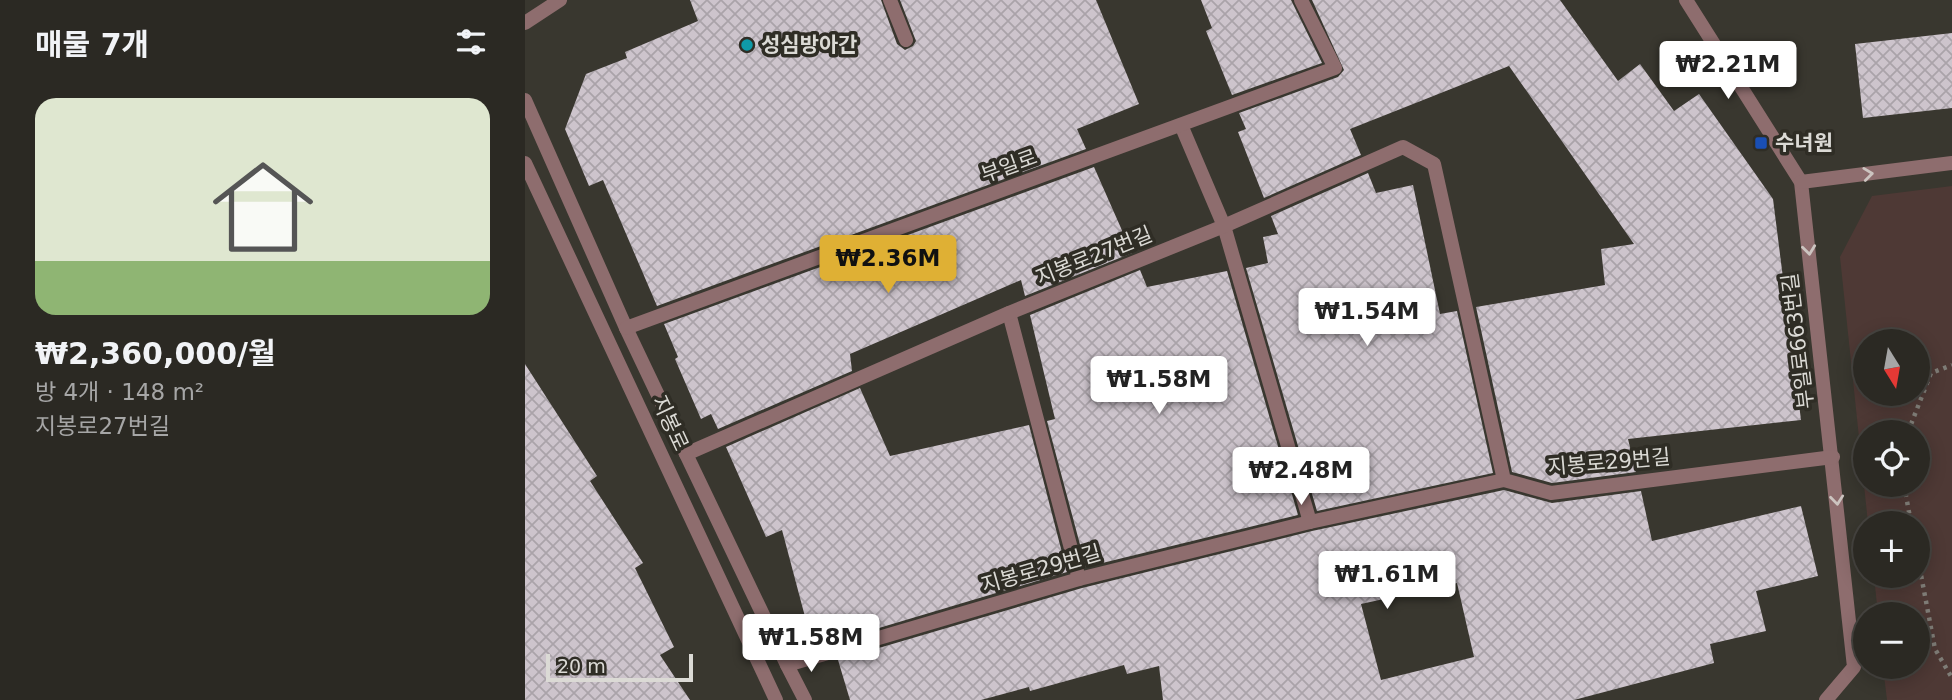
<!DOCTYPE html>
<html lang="ko">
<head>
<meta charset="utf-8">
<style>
	:root { --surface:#2b2923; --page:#373530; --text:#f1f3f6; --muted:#a6a6a6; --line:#474541; --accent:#dfb034 }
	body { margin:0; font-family:"DejaVu Sans","Noto Sans KR",sans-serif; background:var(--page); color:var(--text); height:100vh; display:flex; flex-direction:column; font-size:26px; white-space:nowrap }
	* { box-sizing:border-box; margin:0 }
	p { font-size:23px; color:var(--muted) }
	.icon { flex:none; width:38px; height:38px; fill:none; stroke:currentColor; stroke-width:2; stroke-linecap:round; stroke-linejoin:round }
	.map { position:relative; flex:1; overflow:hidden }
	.panel { display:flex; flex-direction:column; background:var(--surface); width:525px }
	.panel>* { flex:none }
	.needle { width:46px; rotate:169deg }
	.buttons { position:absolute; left:1328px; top:329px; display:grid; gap:14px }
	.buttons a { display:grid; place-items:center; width:77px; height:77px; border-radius:50%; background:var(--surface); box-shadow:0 4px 18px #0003,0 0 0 2px var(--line); font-size:35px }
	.scale { position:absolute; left:21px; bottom:18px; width:147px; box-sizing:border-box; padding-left:7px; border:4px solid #dbdad5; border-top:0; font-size:19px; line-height:24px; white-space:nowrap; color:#dbdad5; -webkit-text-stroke:5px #2f2d25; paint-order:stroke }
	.price { position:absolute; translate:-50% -60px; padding:0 16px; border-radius:7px; background:#fff; color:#222; font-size:23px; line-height:46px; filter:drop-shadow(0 2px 4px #0008) }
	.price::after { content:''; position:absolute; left:50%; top:42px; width:21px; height:16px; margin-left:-10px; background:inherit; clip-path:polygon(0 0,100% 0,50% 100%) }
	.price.current { background:var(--accent); color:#111 }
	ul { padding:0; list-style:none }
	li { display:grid; align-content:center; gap:14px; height:371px; padding:0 35px }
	li span { display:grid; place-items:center; height:217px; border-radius:21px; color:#555 }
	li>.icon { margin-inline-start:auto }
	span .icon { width:126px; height:126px; fill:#fffc; stroke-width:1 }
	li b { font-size:30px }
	h2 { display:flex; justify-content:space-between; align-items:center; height:84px; padding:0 35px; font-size:30px }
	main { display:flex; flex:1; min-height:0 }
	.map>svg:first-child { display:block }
	.education { fill:#4e3935; fill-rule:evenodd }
	.building { fill:url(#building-cross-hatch); fill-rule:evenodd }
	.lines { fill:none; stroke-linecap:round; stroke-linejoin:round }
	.path { stroke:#7f7d77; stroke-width:4.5; stroke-dasharray:3.5 5; stroke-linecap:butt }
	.service { stroke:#8e6d6e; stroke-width:14 }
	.minor { stroke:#8e6d6e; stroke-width:14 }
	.tertiary { stroke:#8e6d6e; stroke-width:14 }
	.oneway { stroke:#ccc4c0 }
	.culture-dot { fill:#0f9aa8; stroke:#2f2d25; stroke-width:2.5 }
	.transit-dot { fill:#1a4fb4; stroke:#2f2d25; stroke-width:2.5 }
	.labels { text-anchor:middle; stroke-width:7; stroke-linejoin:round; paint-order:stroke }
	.poi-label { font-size:21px; font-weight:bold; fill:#dbdad5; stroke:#2f2d25; text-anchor:start }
	.street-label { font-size:21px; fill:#dbdad5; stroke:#2f2d25 }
</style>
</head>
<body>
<main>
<section class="panel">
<h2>매물 7개<svg class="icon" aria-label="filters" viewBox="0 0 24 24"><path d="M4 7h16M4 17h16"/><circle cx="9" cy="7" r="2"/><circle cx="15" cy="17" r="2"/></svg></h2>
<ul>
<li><span style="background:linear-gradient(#dfe7d0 75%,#8fb573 0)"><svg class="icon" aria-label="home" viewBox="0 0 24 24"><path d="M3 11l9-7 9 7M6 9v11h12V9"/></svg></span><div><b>₩2,360,000/월</b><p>방 4개 · 148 m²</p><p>지봉로27번길</p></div></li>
</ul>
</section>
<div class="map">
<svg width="1427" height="700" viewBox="0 0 1427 700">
	<defs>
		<pattern id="building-cross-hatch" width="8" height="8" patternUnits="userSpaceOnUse" patternTransform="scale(1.75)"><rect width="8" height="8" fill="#cdc4cc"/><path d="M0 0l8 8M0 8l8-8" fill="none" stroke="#aaa3a9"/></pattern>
	</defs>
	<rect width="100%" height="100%" fill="#39372f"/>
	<path class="education" d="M1427,186V700H1362L1358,667H1393V614H1353L1349,576H1393V523H1343L1315,257L1347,196ZM1340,341H1393V394H1340ZM1340,432H1393V485H1340Z"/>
	<g class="building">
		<polygon points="165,0 356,0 372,44 380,50 388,46 391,41 375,0 571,0 614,104 552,129 561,149 132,306 78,180 64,186 40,129 61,74 102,58 100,52 173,21"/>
		<polygon points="676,0 766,0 797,63 707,95 681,31 687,28"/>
		<polygon points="787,0 1035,0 1093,81 1115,64 1149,111 1174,94 1248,199 1276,420 1103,439 1111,472 1027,483 987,472 951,307 1080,285 1076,249 1109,244 984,66 825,129 836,155 739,198 713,132 721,129 714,113 813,77 819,70"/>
		<polygon points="1427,33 1427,108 1338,118 1330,44"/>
		<polygon points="569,167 607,253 500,296 496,280 325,354 327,371 193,429 186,414 176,419 150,359 153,357 139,324"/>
		<polygon points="843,173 851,193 888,185 915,314 932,311 968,473 792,511 721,268 743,263 738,237 753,234 746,216"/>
		<polygon points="615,270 622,287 702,271 773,515 561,567 522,421 530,419 505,315"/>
		<polygon points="0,364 72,476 65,481 118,563 110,568 149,647 135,655 165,700 0,700"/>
		<polygon points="335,388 365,456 504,425 542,572 307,642 302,623 283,628 257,530 241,537 201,447"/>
		<path d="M979,490L1027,503L1116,491L1127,541L1276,506L1293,576L1231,591L1241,631L1185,644L1189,663L1049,700H638L634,666L602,674L599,665L505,691L504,687L456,700H325L313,660L557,588L787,531ZM932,583L949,657L856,680L836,604Z"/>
	</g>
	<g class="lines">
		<g class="path">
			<polyline points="1383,432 1406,373 1427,365"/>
			<polyline points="1379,485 1386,523"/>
			<polyline points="1393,559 1410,649 1427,678"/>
		</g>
		<g class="service">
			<polyline points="365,0 381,40"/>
			<polyline points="0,100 101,328 161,454"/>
			<polyline points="656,125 699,226 785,522"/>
			<polyline points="484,313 554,579"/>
			<polyline points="101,328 810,68 776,0"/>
		</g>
		<g class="minor">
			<polyline points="1161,0 1276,182 1329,667 1301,700"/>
			<polyline points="1276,182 1427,163"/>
			<polyline points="979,480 909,164 878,147 699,226 484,313 161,454 262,665 554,579 785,522 979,480 1026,493 1308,457"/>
		</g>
		<g class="tertiary">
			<polyline points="0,23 35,0"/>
			<polyline points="0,163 251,700"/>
			<polyline points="262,665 280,700"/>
		</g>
	</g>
	<defs><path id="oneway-chevron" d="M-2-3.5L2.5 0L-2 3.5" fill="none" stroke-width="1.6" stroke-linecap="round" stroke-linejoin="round" transform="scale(1.75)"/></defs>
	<g class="oneway">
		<use href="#oneway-chevron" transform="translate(1343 174) rotate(-7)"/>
		<use href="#oneway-chevron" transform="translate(1284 250) rotate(83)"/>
		<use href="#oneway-chevron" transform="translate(1312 500) rotate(84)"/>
	</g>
	<circle class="culture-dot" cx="222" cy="45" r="7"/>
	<rect class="transit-dot" x="1229" y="136" width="14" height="14" rx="3.5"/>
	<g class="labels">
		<g class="poi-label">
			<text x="236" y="52">성심방아간</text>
			<text x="1250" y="150">수녀원</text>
		</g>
		<g class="street-label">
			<text transform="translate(484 166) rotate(-20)" y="7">부일로</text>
			<text transform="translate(569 256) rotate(-22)" y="7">지봉로27번길</text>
			<text transform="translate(1273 341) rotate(-97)" y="7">부일로663번길</text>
			<text transform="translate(145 423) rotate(65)" y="7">지봉로</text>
			<text transform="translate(1084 462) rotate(-5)" y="7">지봉로29번길</text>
			<text transform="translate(516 569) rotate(-16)" y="7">지봉로29번길</text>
		</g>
	</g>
</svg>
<div class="buttons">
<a><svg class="needle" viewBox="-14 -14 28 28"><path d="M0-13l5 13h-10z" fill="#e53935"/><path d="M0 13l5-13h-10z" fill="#a6a6a6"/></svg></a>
<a><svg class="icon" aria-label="locate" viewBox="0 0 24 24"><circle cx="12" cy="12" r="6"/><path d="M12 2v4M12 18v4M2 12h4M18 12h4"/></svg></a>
<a>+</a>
<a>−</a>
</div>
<div class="scale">20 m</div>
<b class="price" style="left:1203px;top:101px">₩2.21M</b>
<b class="price current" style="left:363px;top:295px">₩2.36M</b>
<b class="price" style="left:842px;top:348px">₩1.54M</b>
<b class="price" style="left:634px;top:416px">₩1.58M</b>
<b class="price" style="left:776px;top:507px">₩2.48M</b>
<b class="price" style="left:862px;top:611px">₩1.61M</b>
<b class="price" style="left:286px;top:674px">₩1.58M</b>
</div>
</main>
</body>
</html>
